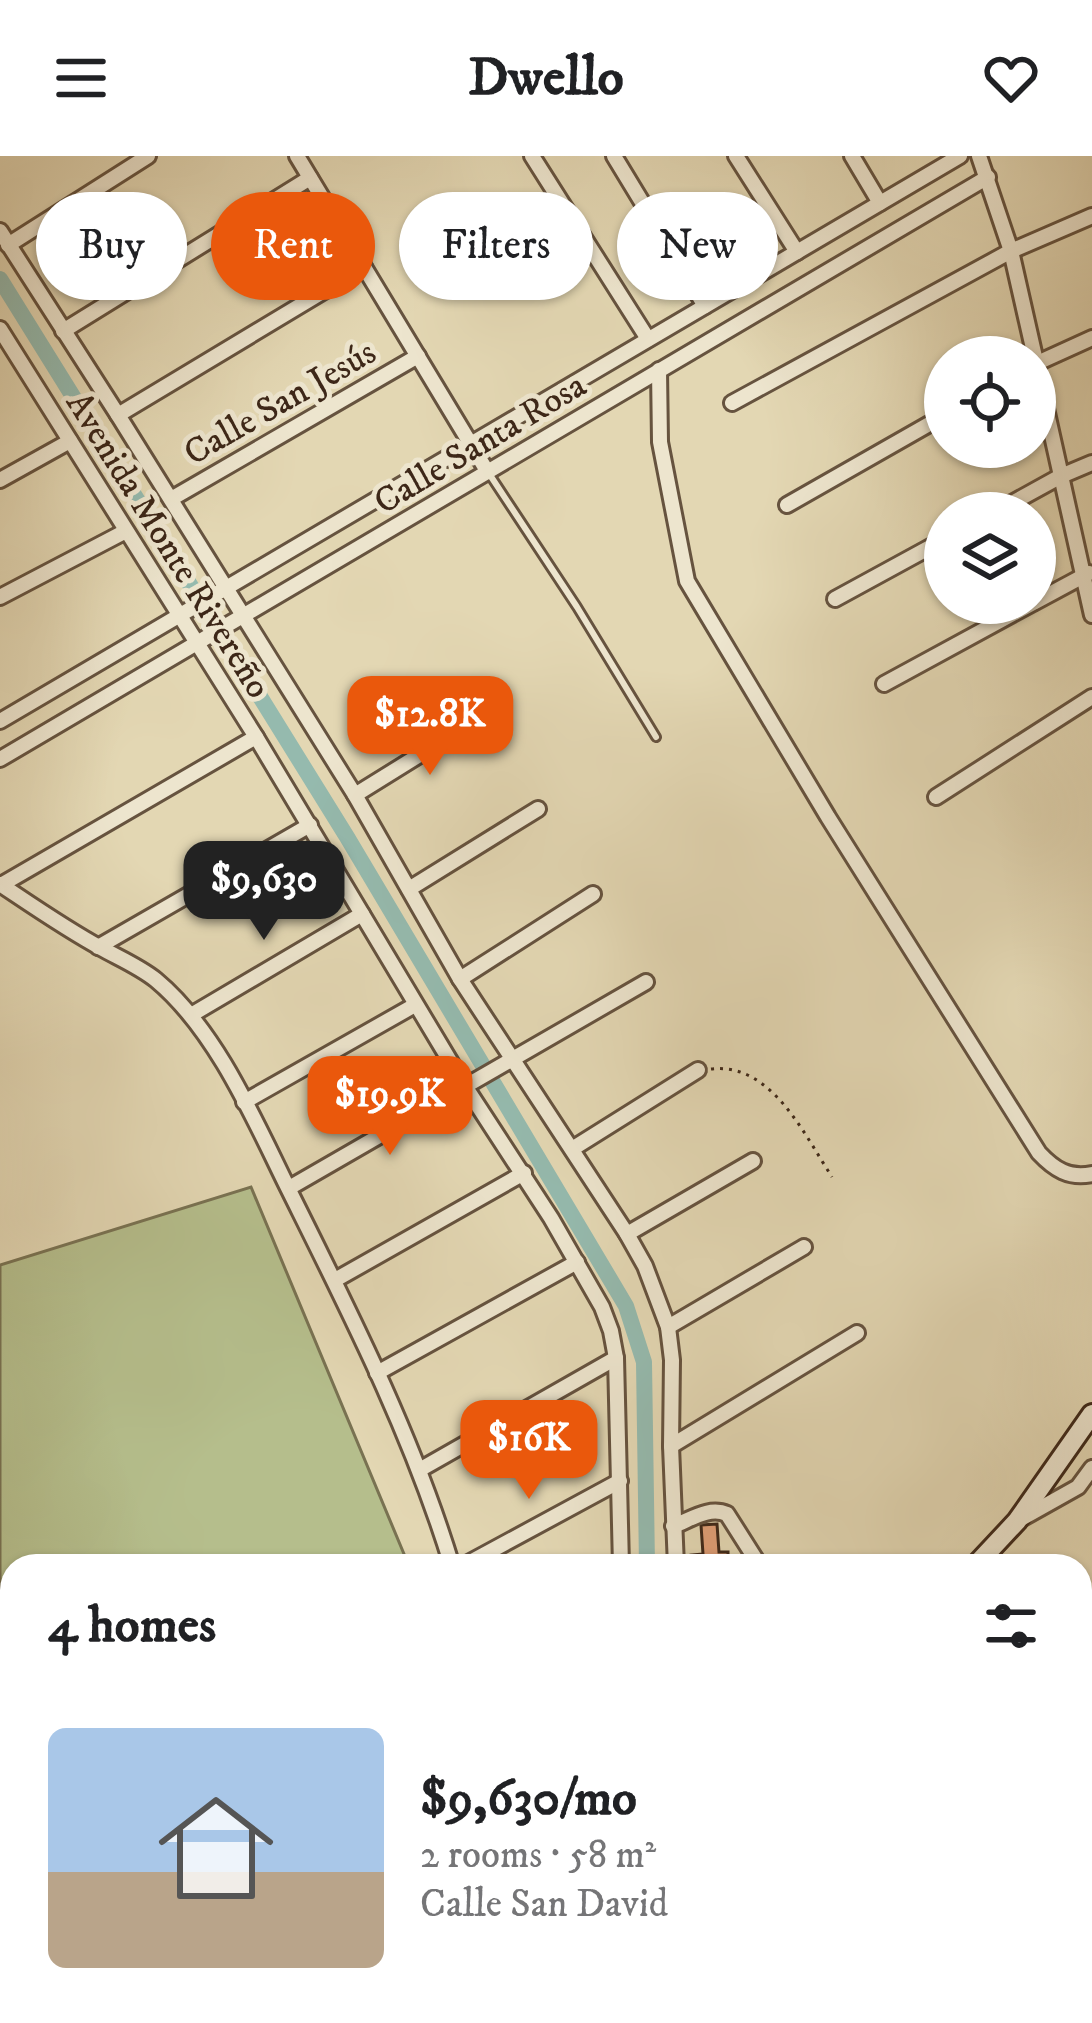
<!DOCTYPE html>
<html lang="en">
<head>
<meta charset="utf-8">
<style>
	:root { --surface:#fff; --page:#f6f6f6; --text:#202124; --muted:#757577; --line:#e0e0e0; --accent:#ea580c }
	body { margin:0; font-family:"IM FELL DW Pica",serif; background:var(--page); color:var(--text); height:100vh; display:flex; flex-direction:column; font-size:45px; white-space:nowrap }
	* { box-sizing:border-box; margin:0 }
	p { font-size:39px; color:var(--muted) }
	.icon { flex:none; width:66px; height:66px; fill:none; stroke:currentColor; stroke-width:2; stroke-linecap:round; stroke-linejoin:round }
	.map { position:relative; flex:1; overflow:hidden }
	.drawer { position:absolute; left:0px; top:1398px; width:1092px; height:471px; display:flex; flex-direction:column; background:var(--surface); border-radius:36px 36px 0 0; box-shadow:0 3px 9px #0004 }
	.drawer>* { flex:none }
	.banner { position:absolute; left:36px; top:36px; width:1020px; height:108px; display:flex; gap:24px }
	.controls { position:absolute; left:924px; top:180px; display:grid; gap:24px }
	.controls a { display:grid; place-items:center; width:132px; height:132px; border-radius:50%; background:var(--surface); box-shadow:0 3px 9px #0004; font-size:60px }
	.price { position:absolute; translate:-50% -102px; padding:0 27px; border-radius:24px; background:var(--accent); color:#fff; font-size:39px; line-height:78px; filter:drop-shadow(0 3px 6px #0008) }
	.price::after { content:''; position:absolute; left:50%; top:72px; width:36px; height:27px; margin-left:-18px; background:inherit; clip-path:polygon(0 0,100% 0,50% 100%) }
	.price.active { background:#222; color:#fff }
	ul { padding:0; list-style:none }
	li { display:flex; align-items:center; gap:36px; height:300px; padding:0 48px }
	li+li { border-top:3px solid var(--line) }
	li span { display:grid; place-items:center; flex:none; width:336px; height:240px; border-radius:18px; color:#555 }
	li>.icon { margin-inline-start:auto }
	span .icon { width:144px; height:144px; fill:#fffc; stroke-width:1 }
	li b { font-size:51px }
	h2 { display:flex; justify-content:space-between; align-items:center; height:144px; padding:0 48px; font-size:51px }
	.tag { padding:0 42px; border-radius:54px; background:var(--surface); box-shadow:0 3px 9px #0004; font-size:42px; line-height:108px }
	.tag.active { background:var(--accent); color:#fff }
	header { display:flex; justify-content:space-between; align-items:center; height:156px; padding:0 48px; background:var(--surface); font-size:54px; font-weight:800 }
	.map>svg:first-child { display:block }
	.green { fill:#b5be8c; stroke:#797252; stroke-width:3 }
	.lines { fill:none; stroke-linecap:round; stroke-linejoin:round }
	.canal { stroke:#95baae; stroke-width:16 }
	.building { fill:#e19f76; stroke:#3d2718; stroke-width:3 }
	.lane-casing { stroke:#66533f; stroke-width:12 }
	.street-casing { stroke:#66533f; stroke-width:20 }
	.secondary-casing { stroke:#3d2718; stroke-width:24 }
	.path { stroke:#3d2718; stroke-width:3; stroke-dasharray:3 6; stroke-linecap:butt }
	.lane { stroke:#ede5ce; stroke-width:6 }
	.street { stroke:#ede5ce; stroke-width:14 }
	.secondary { stroke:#ede5ce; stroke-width:18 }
	.labels { text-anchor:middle; stroke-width:10; stroke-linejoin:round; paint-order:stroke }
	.street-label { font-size:36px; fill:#3d2718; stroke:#ede5ce }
</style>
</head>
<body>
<header><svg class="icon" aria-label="menu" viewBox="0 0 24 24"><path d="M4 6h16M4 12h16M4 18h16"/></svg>Dwello<svg class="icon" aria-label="heart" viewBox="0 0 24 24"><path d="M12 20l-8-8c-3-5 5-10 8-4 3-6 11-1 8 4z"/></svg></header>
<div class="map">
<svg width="1092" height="1867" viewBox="0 0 1092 1867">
	<rect width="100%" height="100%" fill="#e3d7b3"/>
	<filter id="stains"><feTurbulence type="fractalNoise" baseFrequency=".00167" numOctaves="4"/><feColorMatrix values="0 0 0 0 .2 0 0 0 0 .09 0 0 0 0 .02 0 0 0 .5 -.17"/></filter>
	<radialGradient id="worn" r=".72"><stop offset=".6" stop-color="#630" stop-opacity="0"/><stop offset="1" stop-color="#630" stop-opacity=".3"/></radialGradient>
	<g class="green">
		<polygon points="251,1031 409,1410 12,1410 12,1682 0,1685 0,1109"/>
		<polygon points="0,1749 12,1782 12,1857 39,1857 41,1863 28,1867 0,1867"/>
	</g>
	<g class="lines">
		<g class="canal">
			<polyline points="0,123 192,432"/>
			<polyline points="223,481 347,681 626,1150 644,1206 647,1410"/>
			<polyline points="669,1867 672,1857"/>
		</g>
	</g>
	<polygon class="building" points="717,1368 719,1396 728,1396 728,1403 719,1403 720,1410 692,1410 691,1399 703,1398 701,1369"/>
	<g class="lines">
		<g class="lane-casing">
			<polyline id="lane" points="488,316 577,451 656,581"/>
		</g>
		<g class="street-casing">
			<g id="street">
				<polyline points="297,0 487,315"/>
				<polyline points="532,0 648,183"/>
				<polyline points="614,0 705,150"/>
				<polyline points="736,0 797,96"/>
				<polyline points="852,0 880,47"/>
				<polyline points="979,0 1011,95 1035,201"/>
				<polyline points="0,75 118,259 355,639 460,823 627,1078 645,1110 668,1171 672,1204 671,1290 676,1410"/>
				<polyline points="8,89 148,0"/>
				<polyline points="0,173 256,581 465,930 551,1062 602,1151 611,1175 616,1202 621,1410"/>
				<polyline points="63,175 310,22"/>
				<polyline points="1035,203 1092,459"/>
				<polyline points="1035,208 1092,182"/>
				<path d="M659,214L660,286L687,425L828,661L1039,997C1054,1013 1069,1023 1092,1018"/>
				<polyline points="732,247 1011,95 1092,60"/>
				<polyline points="118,259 364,111"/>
				<polyline points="0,324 70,285"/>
				<polyline points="171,343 418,200"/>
				<polyline points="787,349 945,259"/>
				<polyline points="994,357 1061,320 1092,307"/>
				<polyline points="0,441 126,375"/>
				<polyline points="835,443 945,383"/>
				<polyline points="1035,446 1089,417"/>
				<polyline points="884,528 1033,447"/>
				<polyline points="0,565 960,0"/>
				<polyline points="0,603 988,21"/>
				<polyline points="355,639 479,562"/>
				<polyline points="936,641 1092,541"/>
				<path d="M0,728C33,750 66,773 101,792C119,802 140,811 156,824C216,874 254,963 288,1032C349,1155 412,1278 452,1410"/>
				<polyline points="1,729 256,581"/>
				<polyline points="409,733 538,653"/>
				<polyline points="98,791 310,669"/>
				<polyline points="460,823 593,738"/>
				<polyline points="191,859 362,758"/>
				<polyline points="244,946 415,849"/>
				<polyline points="572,993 698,914"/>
				<polyline points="289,1032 646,826"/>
				<polyline points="627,1078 753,1005"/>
				<polyline points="335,1124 524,1017"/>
				<polyline points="668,1171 804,1091"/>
				<polyline points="377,1217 577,1106"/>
				<polyline points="671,1290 857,1177"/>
				<polyline points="421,1313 616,1202"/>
				<polyline points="1021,1363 1078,1331 1092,1312"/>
				<path d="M673,1370C690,1364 709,1350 727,1358L760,1410"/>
				<polyline points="463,1410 620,1325"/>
				<polyline points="1080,1788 1092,1797"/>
				<polyline points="1011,1857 1025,1867"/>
				<polyline points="579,1867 589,1857"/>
				<polyline points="640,1867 642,1857"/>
				<polyline points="691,1867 694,1857"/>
				<polyline points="801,1867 802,1857"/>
				<polyline points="904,1867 905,1857"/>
			</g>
		</g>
		<g class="secondary-casing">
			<g id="secondary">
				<polyline points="975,1410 1017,1365 1092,1258"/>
				<polyline points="517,1867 527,1857"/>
			</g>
		</g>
		<g class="path">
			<path d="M711,913C771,906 804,978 832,1021"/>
			<polyline points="0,1698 12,1694"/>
			<polyline points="326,1857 358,1867"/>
			<polyline points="462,1867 462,1857"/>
		</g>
		<use href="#lane" class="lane"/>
		<use href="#street" class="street"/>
		<use href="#secondary" class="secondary"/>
	</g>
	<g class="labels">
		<g class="street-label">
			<text transform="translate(279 245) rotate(-30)" y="13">Calle San Jesús</text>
			<text transform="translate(479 286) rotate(-31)" y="13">Calle Santa Rosa</text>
			<text transform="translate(170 388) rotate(58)" y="13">Avenida Monte Rivereño</text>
		</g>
	</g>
	<rect width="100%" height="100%" filter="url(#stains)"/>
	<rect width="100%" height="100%" fill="url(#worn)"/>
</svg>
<div class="controls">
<a><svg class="icon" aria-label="locate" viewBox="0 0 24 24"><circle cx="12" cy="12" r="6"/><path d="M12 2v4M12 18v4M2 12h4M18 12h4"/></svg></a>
<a><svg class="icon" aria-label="layers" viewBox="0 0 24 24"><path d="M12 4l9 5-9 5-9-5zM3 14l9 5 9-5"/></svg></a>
</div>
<b class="price" style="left:430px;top:622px">$12.8K</b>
<b class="price active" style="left:264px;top:787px">$9,630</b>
<b class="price" style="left:390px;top:1002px">$19.9K</b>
<b class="price" style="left:529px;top:1346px">$16K</b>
<div class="banner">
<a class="tag">Buy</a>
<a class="tag active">Rent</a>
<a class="tag">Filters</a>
<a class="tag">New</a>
</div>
<section class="drawer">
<h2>4 homes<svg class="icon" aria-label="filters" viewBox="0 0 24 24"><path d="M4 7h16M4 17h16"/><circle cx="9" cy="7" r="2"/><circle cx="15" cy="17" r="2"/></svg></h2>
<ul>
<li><span style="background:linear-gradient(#a9c7e8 60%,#b9a48a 0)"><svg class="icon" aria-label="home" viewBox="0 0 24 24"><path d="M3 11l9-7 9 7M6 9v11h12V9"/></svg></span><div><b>$9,630/mo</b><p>2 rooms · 58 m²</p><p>Calle San David</p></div></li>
</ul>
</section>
</div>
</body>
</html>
